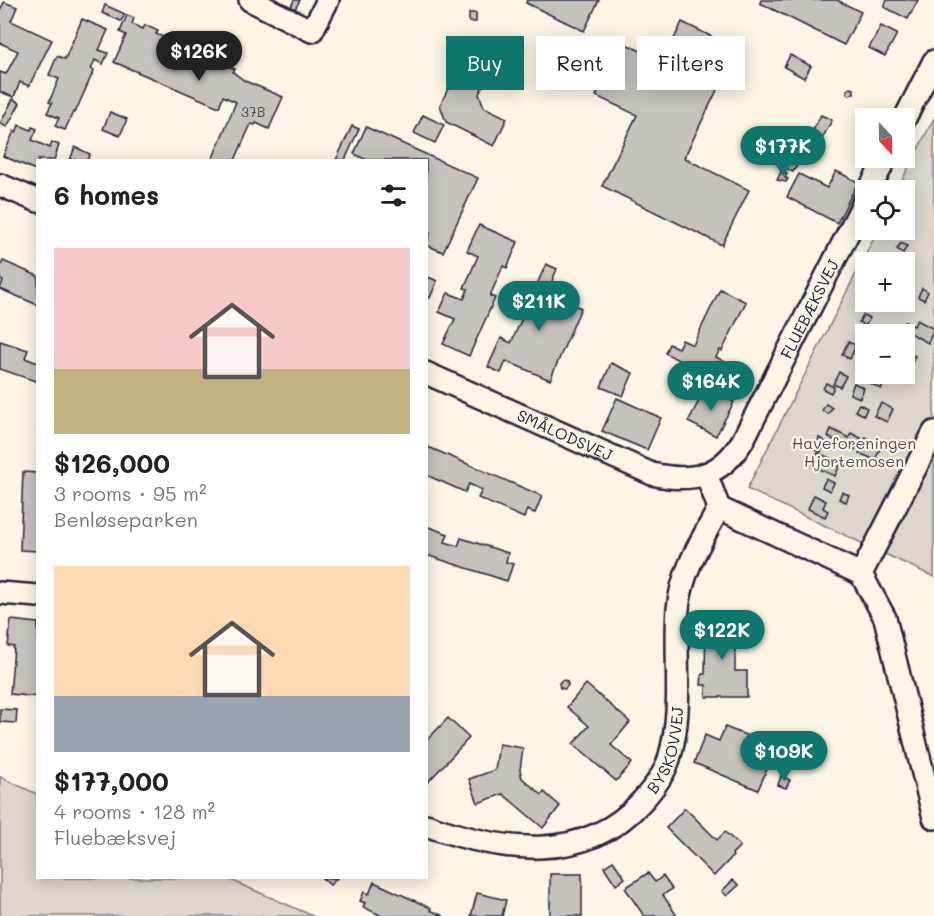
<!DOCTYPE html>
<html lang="en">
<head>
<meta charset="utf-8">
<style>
	:root { --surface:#fff; --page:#f6f6f6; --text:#222; --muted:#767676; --accent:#0f766e }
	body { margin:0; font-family:Mali,sans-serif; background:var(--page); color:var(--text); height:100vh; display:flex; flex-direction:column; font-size:22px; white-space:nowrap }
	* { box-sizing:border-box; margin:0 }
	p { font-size:20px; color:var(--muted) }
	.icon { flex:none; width:33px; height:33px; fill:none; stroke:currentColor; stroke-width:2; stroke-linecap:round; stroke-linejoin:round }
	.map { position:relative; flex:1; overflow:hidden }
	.panel { position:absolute; left:36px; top:159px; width:392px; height:720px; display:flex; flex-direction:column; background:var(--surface); border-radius:0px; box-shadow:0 3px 15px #0003 }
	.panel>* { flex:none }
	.guide { position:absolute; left:446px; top:36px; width:398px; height:54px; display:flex; gap:12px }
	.needle { width:39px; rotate:158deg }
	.fabs { position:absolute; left:855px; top:108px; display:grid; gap:12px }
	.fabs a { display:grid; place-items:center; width:60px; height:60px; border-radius:0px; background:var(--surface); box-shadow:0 3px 15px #0003; font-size:30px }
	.price { position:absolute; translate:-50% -51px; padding:0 14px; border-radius:21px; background:var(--accent); color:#fff; font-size:20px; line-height:39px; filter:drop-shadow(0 2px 3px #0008) }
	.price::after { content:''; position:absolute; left:50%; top:36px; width:18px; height:14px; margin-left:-9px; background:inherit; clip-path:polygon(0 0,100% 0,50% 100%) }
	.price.selected { background:#222; color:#fff }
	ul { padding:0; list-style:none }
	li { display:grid; align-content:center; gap:12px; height:318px; padding:0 18px }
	li span { display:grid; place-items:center; height:186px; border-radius:0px; color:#555 }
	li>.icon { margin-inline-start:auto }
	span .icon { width:108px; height:108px; fill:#fffc; stroke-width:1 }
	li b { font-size:26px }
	h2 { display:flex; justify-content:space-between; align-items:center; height:72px; padding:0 18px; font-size:26px }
	.tag { padding:0 21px; border-radius:0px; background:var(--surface); box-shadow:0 3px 15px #0003; font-size:21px; line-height:54px }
	.tag.selected { background:var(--accent); color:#fff }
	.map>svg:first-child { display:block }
	.green { fill:#dcd6cc; stroke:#7f7c84; stroke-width:1.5; fill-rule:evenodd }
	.building { fill:#c6c1bb; stroke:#22223b; stroke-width:1.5 }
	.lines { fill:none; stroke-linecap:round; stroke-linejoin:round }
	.minor-casing { stroke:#22223b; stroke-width:26 }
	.minor { stroke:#fcf5e5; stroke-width:21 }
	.labels { text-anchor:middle; stroke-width:4.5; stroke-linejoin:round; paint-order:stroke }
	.number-label { font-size:14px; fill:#4b4a5b }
	.street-label { font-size:16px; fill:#22223b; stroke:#fcf5e5 }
	.park-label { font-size:16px; fill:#504f5f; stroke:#fcf5e5 }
</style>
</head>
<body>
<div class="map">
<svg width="934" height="916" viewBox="0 0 934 916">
	<rect width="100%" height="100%" fill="#fcf5e5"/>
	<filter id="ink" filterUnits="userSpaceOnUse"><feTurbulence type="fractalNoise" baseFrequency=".0167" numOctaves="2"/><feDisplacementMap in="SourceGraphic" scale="12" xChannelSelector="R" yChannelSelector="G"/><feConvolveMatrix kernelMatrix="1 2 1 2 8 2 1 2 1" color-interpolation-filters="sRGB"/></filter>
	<g filter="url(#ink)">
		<g class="green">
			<path d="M934,118V577L747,489L878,230H904V190H897ZM866,262H904V302H866ZM866,334H904V374H866Z"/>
			<polygon points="0,777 37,794 38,878 226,878 313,916 0,916"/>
		</g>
		<g class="building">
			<polygon points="294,0 300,0 295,9 291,7"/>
			<polygon points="527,0 599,0 584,31 526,3"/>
			<polygon points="761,0 837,0 861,12 844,45 760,3"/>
			<polygon points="887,0 918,0 908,19 884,7"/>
			<polygon points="4,2 17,7 11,21 52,40 29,86 20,82 14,97 0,92 0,72 6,74 18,51 0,43 0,11"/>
			<polygon points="105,5 125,14 121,21 102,13"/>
			<rect x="469" y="13" width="7" height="9"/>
			<polygon points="127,15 134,18 132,24 143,29 145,25 158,31 156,34 235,69 233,72 245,81 283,97 269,129 256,123 255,125 251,124 235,160 212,160 236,102 223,96 219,107 114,62 126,35 120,32"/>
			<polygon points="82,19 108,30 99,50 108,53 103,64 95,60 91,69 94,70 75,113 73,112 65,130 55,126 59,118 47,113 52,103 49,102 59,79 49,75 57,56 65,59"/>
			<polygon points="682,22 737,49 684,158 749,190 722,245 602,186 637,115 596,96 622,42 663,62"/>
			<polygon points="881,26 897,34 885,56 869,48"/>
			<polygon points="790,55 811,66 804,78 784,67"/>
			<polygon points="464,57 491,71 479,94 484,107 507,118 494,146 446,122 440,105"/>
			<polygon points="850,88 854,89 854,93 850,95 847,94 847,90"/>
			<polygon points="13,99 20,103 7,127 0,124"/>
			<polygon points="110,112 127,119 120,136 103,129"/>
			<polygon points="423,115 444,125 435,143 414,133"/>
			<polygon points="821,115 832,120 822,139 811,134"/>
			<polygon points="19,125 31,130 32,127 37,129 32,140 50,148 52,142 59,145 54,160 38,160 38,171 3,156 14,131 16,133"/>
			<polygon points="352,126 359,129 345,160 336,160"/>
			<polygon points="366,127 478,178 443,252 426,245 430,233 426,231 426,160 367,160 354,154"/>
			<polygon points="796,129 809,136 806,141 810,143 793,172 770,160 783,134 791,138"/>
			<polygon points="75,147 90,154 87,160 70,160"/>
			<polygon points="782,170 787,173 785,178 788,179 786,182 777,180"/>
			<polygon points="836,171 858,182 837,223 787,197 799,174 827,188"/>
			<polygon points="479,225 518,242 507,268 503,266 490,296 495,298 469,356 443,344 455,319 439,312 448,293 464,299 468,289 464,288 478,256 467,251"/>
			<polygon points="901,243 907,246 903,253 897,249"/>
			<polygon points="3,261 38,276 38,305 0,289 3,281 0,280 0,268"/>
			<polygon points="546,264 557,269 547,293 581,308 550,380 506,361 501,373 488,367 501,338 511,343"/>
			<polygon points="426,276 437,281 430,298 426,296"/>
			<polygon points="922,288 928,292 924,300 918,297"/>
			<polygon points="720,289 746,302 722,351 720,350 716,357 727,363 718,381 665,353 669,344 678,348 682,340 693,345"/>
			<polygon points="863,315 870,318 865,326 859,322"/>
			<polygon points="917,320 934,329 928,343 902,329 905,322 914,326"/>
			<polygon points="904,335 910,338 906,347 904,347"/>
			<polygon points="0,341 28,350 25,358 38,363 38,382 0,369"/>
			<polygon points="848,342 856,345 850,359 842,355"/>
			<polygon points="904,351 915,356 910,367 904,365"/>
			<polygon points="611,363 633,373 623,396 601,387"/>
			<polygon points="861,370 866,370 866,374 884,374 888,375 881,389 858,377"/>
			<polygon points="839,372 846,376 840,387 833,384"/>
			<polygon points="826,383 834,387 831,393 823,389"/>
			<polygon points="854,383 864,388 860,398 850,394"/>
			<polygon points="706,387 734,402 716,436 688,422"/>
			<polygon points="617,398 661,418 647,450 602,431"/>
			<polygon points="881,403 893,409 887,422 874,416"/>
			<polygon points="826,404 832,408 828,414 822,411"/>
			<polygon points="859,404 867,408 864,415 855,411"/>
			<polygon points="831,429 849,438 851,433 861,438 855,450 828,437"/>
			<polygon points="866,437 881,447 875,460 859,453"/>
			<polygon points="819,438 826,442 821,452 814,449"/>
			<polygon points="426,446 542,496 535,513 527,510 524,518 478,498 482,490 469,484 465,492 426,475"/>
			<polygon points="818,453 841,463 835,476 812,466"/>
			<polygon points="23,472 38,473 38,551 20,550"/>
			<polygon points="826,479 834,483 830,491 822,487"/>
			<polygon points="842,492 849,495 846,502 839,499"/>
			<polygon points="814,495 826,501 823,508 828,511 825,517 808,509"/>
			<polygon points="426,526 448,534 445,542 458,546 461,538 508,553 506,562 513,564 507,581 426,555"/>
			<polygon points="706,617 735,617 735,671 747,671 747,697 706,697 706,685 701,685 702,674 705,674"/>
			<polygon points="11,620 38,623 38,697 10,694 14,647 8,646"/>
			<polygon points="562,680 567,681 568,685 565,689 560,688 559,683"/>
			<polygon points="586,684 630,722 611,745 632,763 616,781 573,744 589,726 567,707"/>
			<polygon points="0,709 17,710 16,723 0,722"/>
			<polygon points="448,718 469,738 426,784 426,741"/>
			<polygon points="725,727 753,738 747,753 770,762 758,790 694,763 705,735 719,741"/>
			<polygon points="499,744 523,748 520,770 522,778 542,795 544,792 560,806 543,828 503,794 478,803 469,779 495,770"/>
			<polygon points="781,776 790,780 786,788 778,785"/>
			<polygon points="685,808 717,840 725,832 740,846 732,854 733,856 714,876 666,828"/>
			<polygon points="613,861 625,878 616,885 604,867"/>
			<polygon points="648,873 655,882 663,876 672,889 663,895 677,916 644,916 625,888"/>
			<rect x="550" y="874" width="32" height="42"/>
			<polygon points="322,878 337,878 330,885"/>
			<polygon points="733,880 739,885 727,896 722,891"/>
			<polygon points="374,882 431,908 430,910 444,916 382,916 363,907 365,903 360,901 364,892 369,894"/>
			<polygon points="477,893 506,900 502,916 471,916"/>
		</g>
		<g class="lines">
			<g class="minor-casing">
				<g id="minor">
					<polyline points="250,0 312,31 328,0"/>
					<polyline points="904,120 934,61"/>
					<polyline points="0,185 38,201"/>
					<polyline points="869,190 886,158"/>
					<path id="s1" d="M426,373L652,474C692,483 721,477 743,440L866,198"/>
					<polyline points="719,508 861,574 885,618 934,818"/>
					<polyline points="861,574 934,432"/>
					<polyline points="0,593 38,596"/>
					<path id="s2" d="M426,825C499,851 584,866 642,801C652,790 665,773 669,759C684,710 674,659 678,609C682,570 701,542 719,508L706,474"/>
				</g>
			</g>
			<use href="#minor" class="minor"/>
		</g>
	</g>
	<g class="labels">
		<g class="number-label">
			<text x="253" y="117">37B</text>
		</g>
		<g class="street-label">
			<text dy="6" stroke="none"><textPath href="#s1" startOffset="500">FLUEBÆKSVEJ</textPath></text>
			<text dy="6" stroke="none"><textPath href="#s1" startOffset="152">SMÅLODSVEJ</textPath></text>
			<text dy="6" stroke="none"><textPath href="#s2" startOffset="290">BYSKOVVEJ</textPath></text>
		</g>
		<g class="park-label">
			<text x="854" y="449">Haveforeningen<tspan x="854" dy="18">Hjortemosen</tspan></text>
		</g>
	</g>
</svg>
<div class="fabs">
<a><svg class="needle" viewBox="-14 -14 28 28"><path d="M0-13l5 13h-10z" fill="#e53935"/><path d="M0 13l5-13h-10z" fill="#767676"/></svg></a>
<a><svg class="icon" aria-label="locate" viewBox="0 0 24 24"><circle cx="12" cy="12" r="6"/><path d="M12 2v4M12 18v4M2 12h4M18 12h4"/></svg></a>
<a>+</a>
<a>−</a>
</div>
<b class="price selected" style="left:199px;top:82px">$126K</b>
<b class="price" style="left:783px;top:177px">$177K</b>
<b class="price" style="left:539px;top:332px">$211K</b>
<b class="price" style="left:711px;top:412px">$164K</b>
<b class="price" style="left:722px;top:661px">$122K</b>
<b class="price" style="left:784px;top:782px">$109K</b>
<div class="guide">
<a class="tag selected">Buy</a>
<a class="tag">Rent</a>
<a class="tag">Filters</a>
</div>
<section class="panel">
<h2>6 homes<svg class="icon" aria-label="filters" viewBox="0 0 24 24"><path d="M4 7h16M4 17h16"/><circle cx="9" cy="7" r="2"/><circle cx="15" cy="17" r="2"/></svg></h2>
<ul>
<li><span style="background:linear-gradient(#f6c9c9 65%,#c2b280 0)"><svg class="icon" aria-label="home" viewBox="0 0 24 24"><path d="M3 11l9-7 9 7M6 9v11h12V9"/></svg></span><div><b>$126,000</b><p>3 rooms · 95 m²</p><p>Benløseparken</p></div></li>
<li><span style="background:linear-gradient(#ffd9b3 70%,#9aa5b1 0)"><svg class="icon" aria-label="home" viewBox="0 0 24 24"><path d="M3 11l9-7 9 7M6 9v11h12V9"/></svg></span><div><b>$177,000</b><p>4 rooms · 128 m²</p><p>Fluebæksvej</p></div></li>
</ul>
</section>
</div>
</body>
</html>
